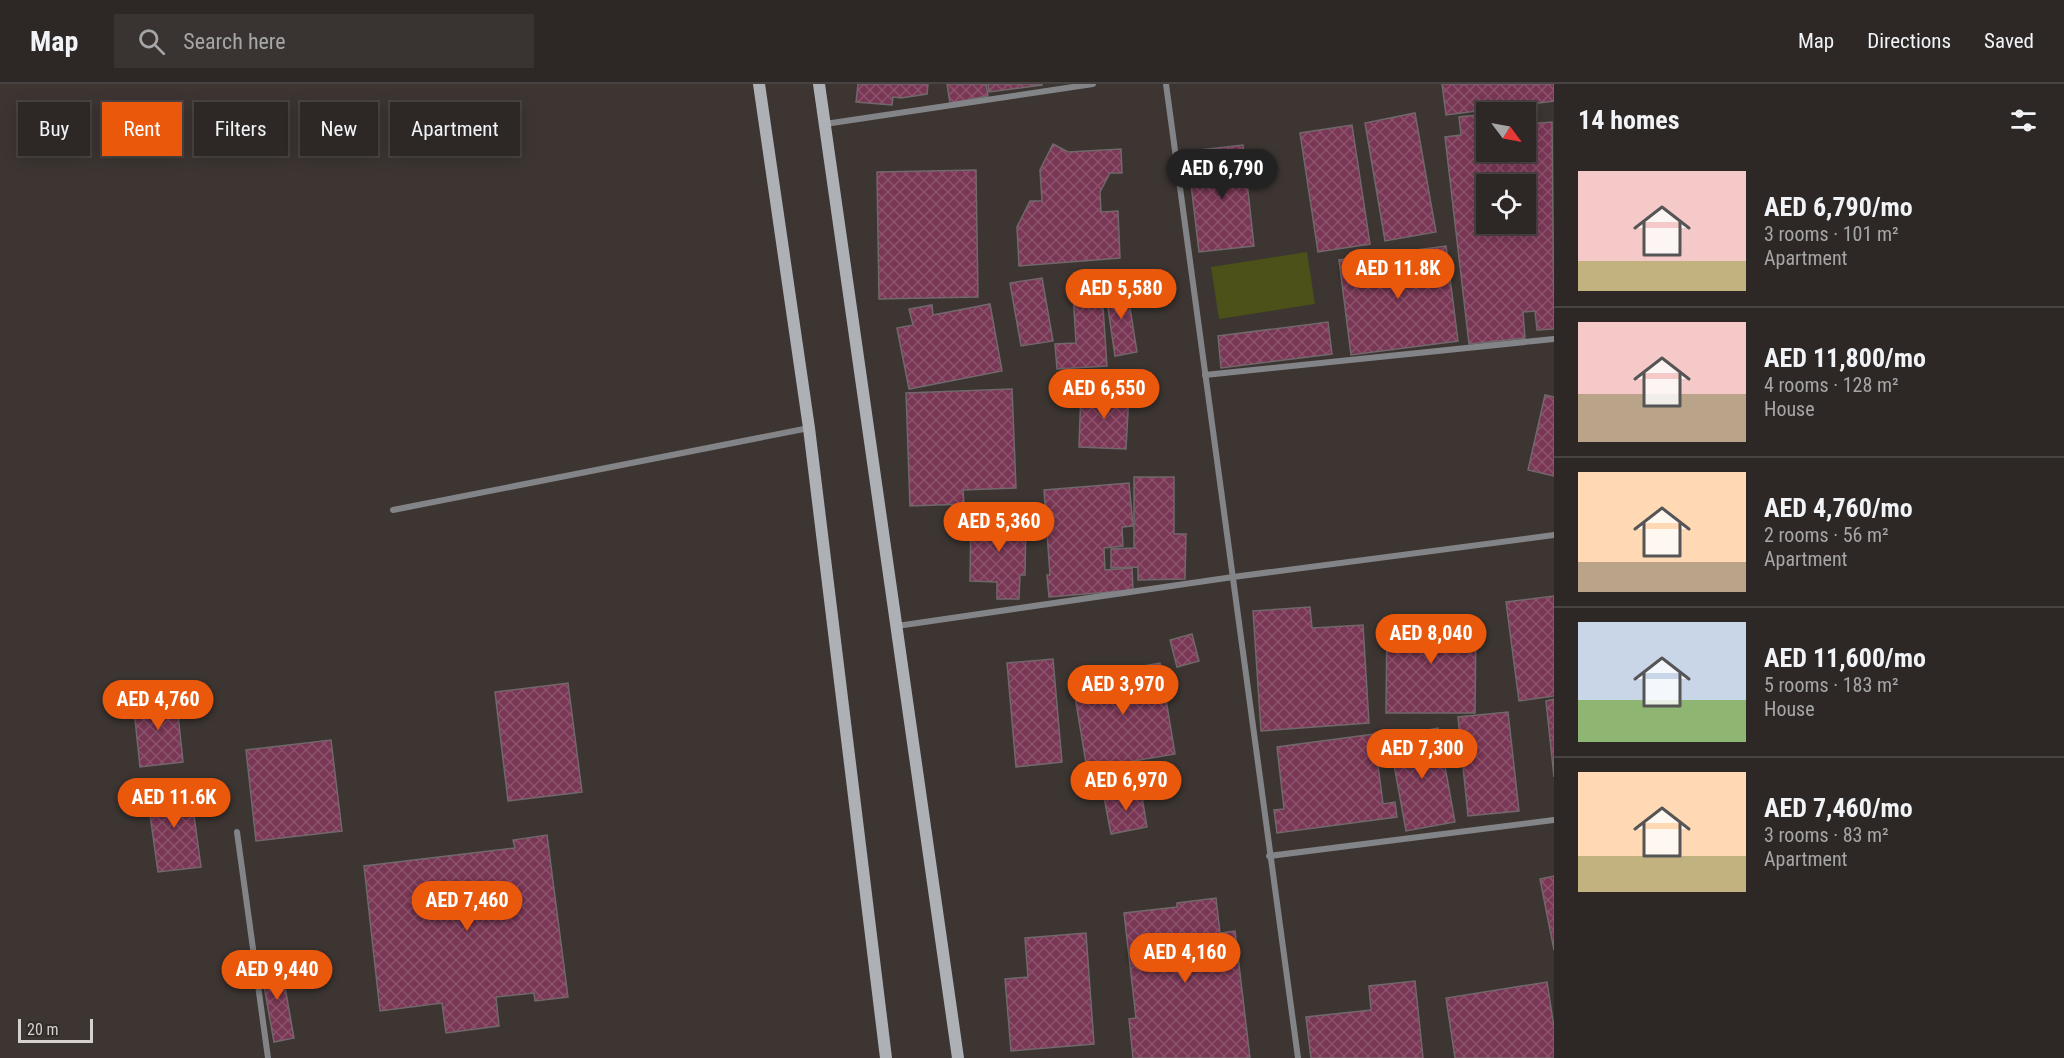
<!DOCTYPE html>
<html lang="en">
<head>
<meta charset="utf-8">
<style>
	:root { --surface:#2d2826; --page:#393432; --text:#f1f3f6; --muted:#a7a6a7; --line:#484443; --accent:#ea580c }
	body { margin:0; font-family:"Roboto Condensed",sans-serif; background:var(--page); color:var(--text); height:100vh; display:flex; flex-direction:column; font-size:22px; white-space:nowrap }
	* { box-sizing:border-box; margin:0 }
	p { font-size:20px; color:var(--muted) }
	.icon { flex:none; width:33px; height:33px; fill:none; stroke:currentColor; stroke-width:2; stroke-linecap:round; stroke-linejoin:round }
	.map { position:relative; flex:1; overflow:hidden }
	.panel { display:flex; flex-direction:column; background:var(--surface); width:510px }
	.panel>* { flex:none }
	.banner { position:absolute; left:18px; top:18px; width:570px; height:54px; display:flex; gap:12px }
	.needle { width:39px; rotate:122deg }
	.buttons { position:absolute; left:1476px; top:18px; display:grid; gap:12px }
	.buttons a { display:grid; place-items:center; width:60px; height:60px; border-radius:0px; background:var(--surface); box-shadow:0 3px 15px #0003,0 0 0 2px var(--line); font-size:30px }
	.scale { position:absolute; left:18px; bottom:15px; width:75px; box-sizing:border-box; padding-left:6px; border:3px solid #d6d1cf; border-top:0; font-size:16px; line-height:21px; white-space:nowrap; color:#d6d1cf; -webkit-text-stroke:4px #322b28; paint-order:stroke }
	.price { position:absolute; translate:-50% -51px; padding:0 14px; border-radius:21px; background:var(--accent); color:#fff; font-size:20px; line-height:39px; filter:drop-shadow(0 2px 3px #0008) }
	.price::after { content:''; position:absolute; left:50%; top:36px; width:18px; height:14px; margin-left:-9px; background:inherit; clip-path:polygon(0 0,100% 0,50% 100%) }
	.price.selected { background:#222; color:#fff }
	ul { padding:0; list-style:none }
	li { display:flex; align-items:center; gap:18px; height:150px; padding:0 24px }
	li+li { border-top:2px solid var(--line) }
	li span { display:grid; place-items:center; flex:none; width:168px; height:120px; border-radius:0px; color:#555 }
	li>.icon { margin-inline-start:auto }
	span .icon { width:72px; height:72px; fill:#fffc; stroke-width:1 }
	li b { font-size:26px }
	h2 { display:flex; justify-content:space-between; align-items:center; height:72px; padding:0 24px; font-size:26px }
	.tag { padding:0 21px; border-radius:0px; background:var(--surface); box-shadow:0 3px 15px #0003,0 0 0 2px var(--line); font-size:21px; line-height:54px }
	.tag.selected { background:var(--accent); color:#fff }
	header { display:flex; align-items:center; gap:36px; box-sizing:border-box; height:84px; padding:0 30px; background:var(--surface); border-bottom:2px solid var(--line) }
	header strong { font-size:28px }
	nav { display:flex; gap:33px; margin-inline-start:auto; font-size:21px }
	.search { width:420px; height:54px; background:var(--page); display:flex; align-items:center; gap:15px; box-sizing:border-box; padding:0 21px; border-radius:0px; color:var(--muted); font-size:22px }
	main { display:flex; flex:1; min-height:0 }
	.map>svg:first-child { display:block }
	.pitch { fill:#4b5118 }
	.building { fill:url(#building-cross-hatch); stroke:#70686b; stroke-width:1.5; fill-rule:evenodd }
	.lines { fill:none; stroke-linecap:round; stroke-linejoin:round }
	.street { stroke:#838487; stroke-width:6 }
	.secondary { stroke:#adb0b5; stroke-width:12 }
</style>
</head>
<body>
<header>
<strong>Map</strong>
<div class="search"><svg class="icon" aria-label="search" viewBox="0 0 24 24"><circle cx="10" cy="10" r="6"/><path d="M15 15l6 6"/></svg>Search here</div>
<nav><a>Map</a><a>Directions</a><a>Saved</a></nav>
</header>
<main>
<div class="map">
<svg width="1554" height="974" viewBox="0 0 1554 974">
	<defs>
		<pattern id="building-cross-hatch" width="8" height="8" patternUnits="userSpaceOnUse" patternTransform="scale(1.5)"><rect width="8" height="8" fill="#7a3755"/><path d="M0 0l8 8M0 8l8-8" fill="none" stroke="#8c536c"/></pattern>
	</defs>
	<rect width="100%" height="100%" fill="#3c3532"/>
	<polygon class="pitch" points="1307,168 1315,220 1219,235 1211,183"/>
	<g class="building">
		<polygon points="858,0 928,0 927,10 901,14 893,13 892,21 856,18"/>
		<polygon points="947,0 986,0 988,12 950,19"/>
		<polygon points="988,0 1042,0 1042,1 989,8"/>
		<polygon points="1442,0 1554,0 1554,17 1446,31"/>
		<polygon points="1415,29 1436,148 1385,157 1365,39"/>
		<path d="M1486,30V68H1526V40L1552,38L1554,245L1537,246L1535,227L1523,228L1525,254L1469,260L1445,53L1461,51L1459,33ZM1486,100H1526V140H1486Z"/>
		<polygon points="1352,41 1370,160 1318,168 1300,49"/>
		<polygon points="1053,60 1068,68 1121,65 1122,89 1110,89 1100,108 1101,128 1118,127 1120,174 1019,182 1017,143 1030,117 1042,117 1040,86"/>
		<polygon points="1243,61 1254,162 1199,168 1189,83 1201,82 1200,66"/>
		<polygon points="976,86 978,213 879,215 877,88"/>
		<polygon points="1446,162 1458,257 1351,271 1339,176"/>
		<polygon points="1042,194 1053,257 1021,262 1010,199"/>
		<polygon points="1126,199 1137,268 1115,272 1105,203"/>
		<polygon points="1102,208 1107,282 1057,285 1055,260 1076,259 1073,210"/>
		<polygon points="990,220 1002,287 909,305 897,244 913,241 909,225 932,221 933,231"/>
		<polygon points="1328,238 1332,270 1221,284 1218,252"/>
		<polygon points="1012,305 1016,404 963,406 964,420 910,422 906,309"/>
		<polygon points="1081,307 1129,309 1126,365 1079,363"/>
		<polygon points="1545,311 1554,313 1554,392 1528,386"/>
		<polygon points="1134,393 1174,393 1174,450 1186,450 1185,495 1138,496 1138,483 1111,484 1111,465 1134,464"/>
		<polygon points="1129,399 1133,442 1122,443 1123,462 1104,464 1105,486 1132,484 1133,506 1049,513 1047,491 1050,491 1044,406"/>
		<polygon points="971,433 1026,434 1025,491 1020,491 1019,515 997,515 997,498 970,497"/>
		<polygon points="1554,512 1554,612 1519,617 1506,518"/>
		<polygon points="1310,523 1312,544 1363,541 1369,639 1261,647 1253,527"/>
		<polygon points="1387,533 1476,534 1475,629 1386,629"/>
		<polygon points="1192,550 1199,577 1177,583 1170,556"/>
		<polygon points="1053,575 1062,678 1016,683 1007,579"/>
		<polygon points="1160,579 1175,670 1087,685 1072,594"/>
		<polygon points="568,599 582,708 508,717 495,608"/>
		<polygon points="176,611 183,678 140,683 133,616"/>
		<polygon points="1554,615 1554,693 1546,617"/>
		<polygon points="1508,628 1519,727 1468,732 1458,633"/>
		<polygon points="1438,644 1455,738 1406,747 1389,653"/>
		<polygon points="1374,650 1383,720 1395,718 1397,733 1277,749 1274,726 1284,725 1277,663"/>
		<polygon points="331,656 342,747 256,757 246,666"/>
		<polygon points="190,702 201,783 158,788 147,709"/>
		<polygon points="1141,707 1147,743 1111,750 1104,713"/>
		<polygon points="547,751 568,913 535,917 534,909 496,913 499,942 446,949 442,919 380,927 364,782 515,764 513,756"/>
		<polygon points="1554,792 1554,866 1540,795"/>
		<polygon points="1216,814 1220,849 1235,847 1250,974 1133,974 1129,935 1136,934 1124,829 1177,823 1177,819"/>
		<polygon points="1086,849 1094,960 1011,967 1005,895 1028,893 1025,854"/>
		<polygon points="280,875 294,954 274,958 260,879"/>
		<polygon points="1415,897 1423,974 1311,974 1306,933 1371,926 1369,902"/>
		<polygon points="1547,898 1554,943 1554,974 1455,974 1446,914"/>
	</g>
	<g class="lines">
		<g class="street">
			<polyline points="1166,0 1298,974"/>
			<polyline points="825,40 1093,0"/>
			<polyline points="1205,291 1554,255"/>
			<polyline points="393,426 809,344"/>
			<polyline points="897,542 1233,493 1554,451"/>
			<polyline points="237,748 268,974"/>
			<polyline points="1269,772 1554,736"/>
		</g>
		<g class="secondary">
			<polyline points="759,0 809,344 886,974"/>
			<polyline points="819,0 958,974"/>
		</g>
	</g>
</svg>
<div class="buttons">
<a><svg class="needle" viewBox="-14 -14 28 28"><path d="M0-13l5 13h-10z" fill="#e53935"/><path d="M0 13l5-13h-10z" fill="#a7a6a7"/></svg></a>
<a><svg class="icon" aria-label="locate" viewBox="0 0 24 24"><circle cx="12" cy="12" r="6"/><path d="M12 2v4M12 18v4M2 12h4M18 12h4"/></svg></a>
</div>
<div class="scale">20 m</div>
<b class="price selected" style="left:1222px;top:116px">AED 6,790</b>
<b class="price" style="left:1398px;top:216px">AED 11.8K</b>
<b class="price" style="left:1121px;top:236px">AED 5,580</b>
<b class="price" style="left:1104px;top:336px">AED 6,550</b>
<b class="price" style="left:999px;top:469px">AED 5,360</b>
<b class="price" style="left:1431px;top:581px">AED 8,040</b>
<b class="price" style="left:1123px;top:632px">AED 3,970</b>
<b class="price" style="left:158px;top:647px">AED 4,760</b>
<b class="price" style="left:1422px;top:696px">AED 7,300</b>
<b class="price" style="left:1126px;top:728px">AED 6,970</b>
<b class="price" style="left:174px;top:745px">AED 11.6K</b>
<b class="price" style="left:467px;top:848px">AED 7,460</b>
<b class="price" style="left:1185px;top:900px">AED 4,160</b>
<b class="price" style="left:277px;top:917px">AED 9,440</b>
<div class="banner">
<a class="tag">Buy</a>
<a class="tag selected">Rent</a>
<a class="tag">Filters</a>
<a class="tag">New</a>
<a class="tag">Apartment</a>
</div>
</div>
<section class="panel">
<h2>14 homes<svg class="icon" aria-label="filters" viewBox="0 0 24 24"><path d="M4 7h16M4 17h16"/><circle cx="9" cy="7" r="2"/><circle cx="15" cy="17" r="2"/></svg></h2>
<ul>
<li><span style="background:linear-gradient(#f6c9c9 75%,#c2b280 0)"><svg class="icon" aria-label="home" viewBox="0 0 24 24"><path d="M3 11l9-7 9 7M6 9v11h12V9"/></svg></span><div><b>AED 6,790/mo</b><p>3 rooms · 101 m²</p><p>Apartment</p></div></li>
<li><span style="background:linear-gradient(#f6c9c9 60%,#b9a48a 0)"><svg class="icon" aria-label="home" viewBox="0 0 24 24"><path d="M3 11l9-7 9 7M6 9v11h12V9"/></svg></span><div><b>AED 11,800/mo</b><p>4 rooms · 128 m²</p><p>House</p></div></li>
<li><span style="background:linear-gradient(#ffd9b3 75%,#b9a48a 0)"><svg class="icon" aria-label="home" viewBox="0 0 24 24"><path d="M3 11l9-7 9 7M6 9v11h12V9"/></svg></span><div><b>AED 4,760/mo</b><p>2 rooms · 56 m²</p><p>Apartment</p></div></li>
<li><span style="background:linear-gradient(#c9d6e8 65%,#8fb573 0)"><svg class="icon" aria-label="home" viewBox="0 0 24 24"><path d="M3 11l9-7 9 7M6 9v11h12V9"/></svg></span><div><b>AED 11,600/mo</b><p>5 rooms · 183 m²</p><p>House</p></div></li>
<li><span style="background:linear-gradient(#ffd9b3 70%,#c2b280 0)"><svg class="icon" aria-label="home" viewBox="0 0 24 24"><path d="M3 11l9-7 9 7M6 9v11h12V9"/></svg></span><div><b>AED 7,460/mo</b><p>3 rooms · 83 m²</p><p>Apartment</p></div></li>
</ul>
</section>
</main>
</body>
</html>
